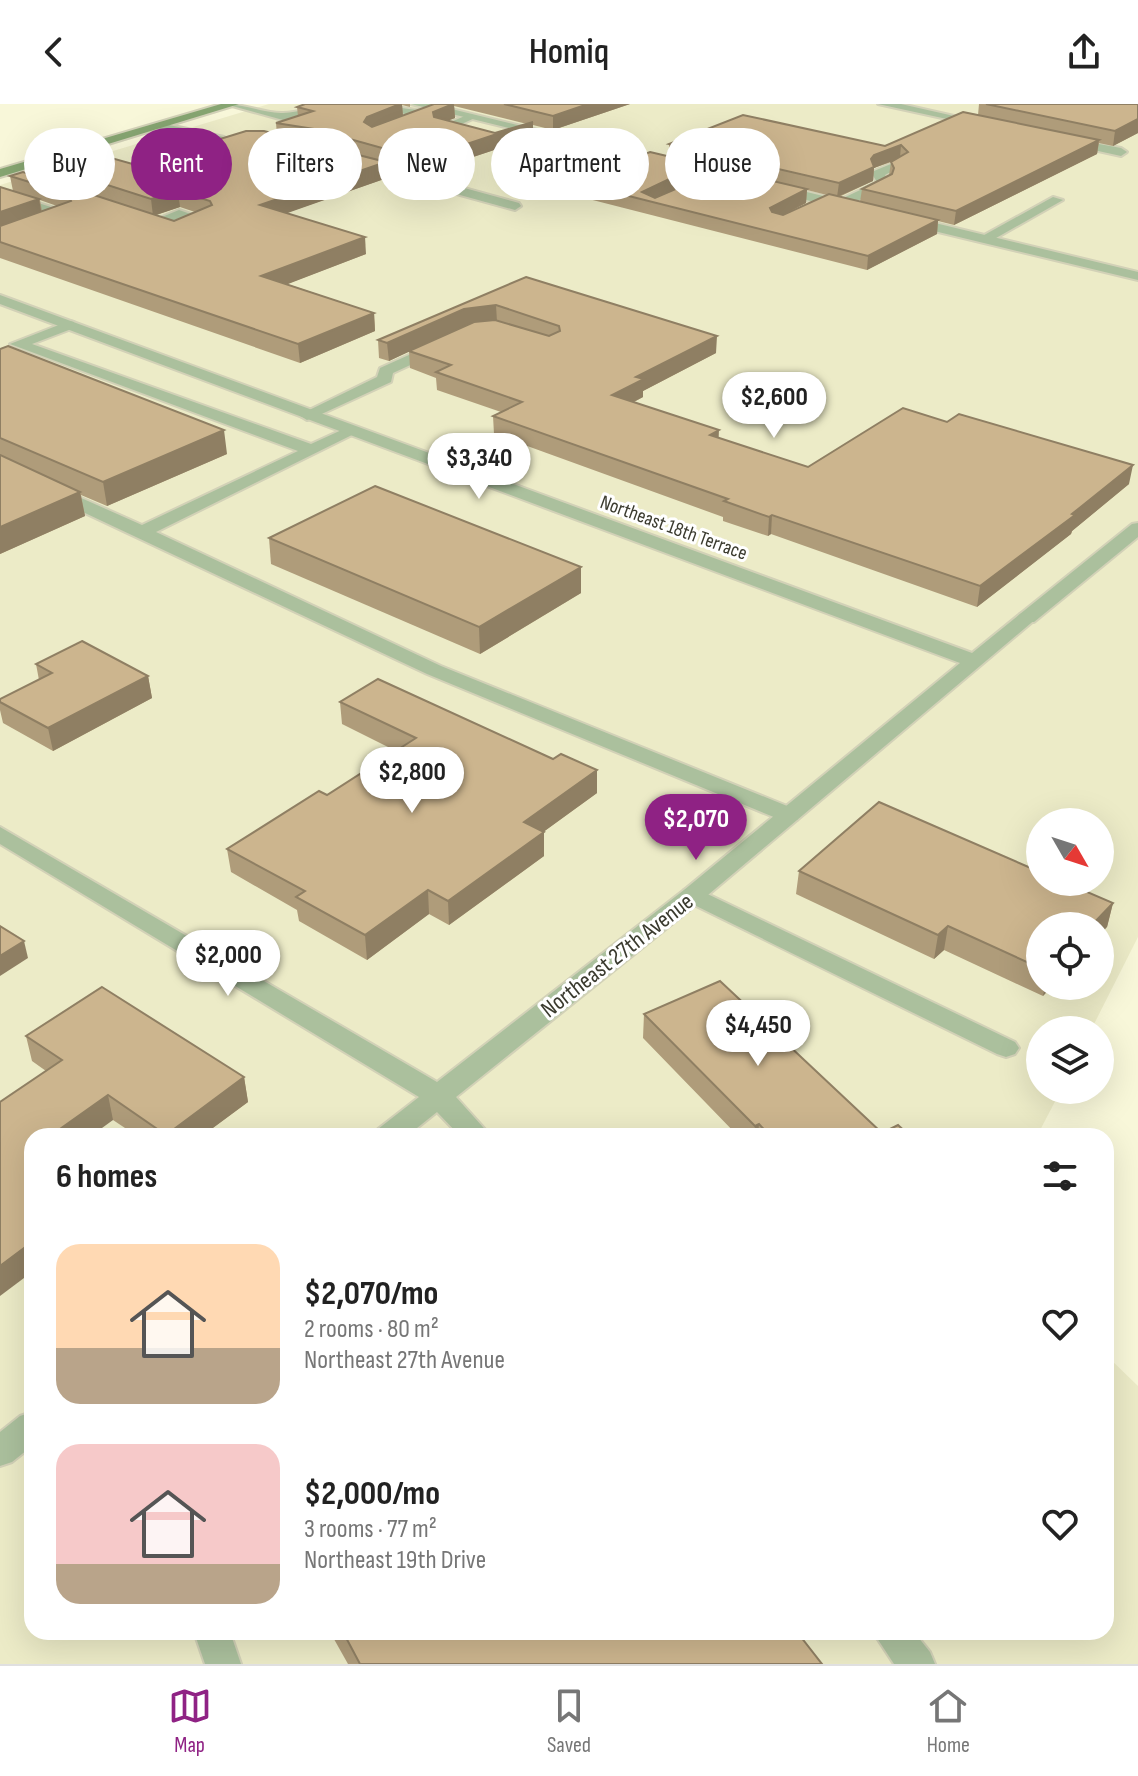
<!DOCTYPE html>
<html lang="en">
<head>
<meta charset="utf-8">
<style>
	:root { --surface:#fff; --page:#f6f6f6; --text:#222; --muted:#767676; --line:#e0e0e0; --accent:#8f2284 }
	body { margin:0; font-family:"Sofia Sans Condensed",sans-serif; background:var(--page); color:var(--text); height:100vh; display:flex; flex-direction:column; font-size:30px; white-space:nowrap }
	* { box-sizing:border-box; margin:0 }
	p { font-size:26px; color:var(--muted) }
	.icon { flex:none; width:44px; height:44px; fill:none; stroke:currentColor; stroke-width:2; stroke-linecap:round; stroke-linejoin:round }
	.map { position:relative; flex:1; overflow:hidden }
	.sheet { position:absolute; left:24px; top:1024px; width:1090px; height:512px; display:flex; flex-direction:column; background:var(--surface); border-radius:24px; box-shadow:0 8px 32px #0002 }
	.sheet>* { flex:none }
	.guide { position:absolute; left:24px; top:24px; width:1090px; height:72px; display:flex; gap:16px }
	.needle { width:52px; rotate:129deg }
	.buttons { position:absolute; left:1026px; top:704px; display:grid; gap:16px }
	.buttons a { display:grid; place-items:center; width:88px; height:88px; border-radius:50%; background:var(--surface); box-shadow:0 8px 32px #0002; font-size:40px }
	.price { position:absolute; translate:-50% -68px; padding:0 18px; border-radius:28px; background:#fff; color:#222; font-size:26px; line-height:52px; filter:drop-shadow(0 2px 4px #0008) }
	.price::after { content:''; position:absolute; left:50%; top:48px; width:24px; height:18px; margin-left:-12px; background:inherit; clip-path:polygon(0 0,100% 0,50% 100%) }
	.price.selected { background:var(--accent); color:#fff }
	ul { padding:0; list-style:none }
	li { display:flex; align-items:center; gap:24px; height:200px; padding:0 32px }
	li span { display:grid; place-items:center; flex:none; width:224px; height:160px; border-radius:24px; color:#555 }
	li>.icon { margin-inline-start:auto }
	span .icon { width:96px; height:96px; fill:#fffc; stroke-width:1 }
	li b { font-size:34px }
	h2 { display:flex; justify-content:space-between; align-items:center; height:96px; padding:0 32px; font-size:34px }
	.chip { padding:0 28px; border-radius:36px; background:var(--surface); box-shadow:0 8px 32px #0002; font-size:28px; line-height:72px }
	.chip.selected { background:var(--accent); color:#fff }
	header { display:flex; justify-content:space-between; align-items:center; height:104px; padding:0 32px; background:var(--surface); font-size:36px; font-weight:600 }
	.menu { display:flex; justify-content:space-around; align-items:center; height:112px; border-top:2px solid var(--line); background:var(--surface); font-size:22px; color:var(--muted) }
	.menu a { display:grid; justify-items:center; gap:4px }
	.menu .selected { color:var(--accent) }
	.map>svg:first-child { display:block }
	.built { fill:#ecebc7; fill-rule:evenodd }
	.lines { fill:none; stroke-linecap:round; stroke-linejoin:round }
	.lane-casing { stroke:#d2d1b7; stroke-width:4 }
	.street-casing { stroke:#d2d1b7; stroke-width:4 }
	.secondary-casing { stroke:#d2d1b7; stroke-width:4 }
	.lane { fill:#abc09d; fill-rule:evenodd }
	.street { fill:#abc09d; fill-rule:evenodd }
	.secondary { fill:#86a571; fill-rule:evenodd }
	.wall { fill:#af9c7a; fill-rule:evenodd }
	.shaded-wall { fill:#8f7f63 }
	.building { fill:#ccb58e; stroke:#8f7f63; stroke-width:2 }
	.labels { text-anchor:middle; stroke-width:6; stroke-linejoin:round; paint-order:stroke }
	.far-street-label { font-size:20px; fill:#3b3b2f; stroke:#fff }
	.street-label { font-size:24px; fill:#3b3b2f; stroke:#fff }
</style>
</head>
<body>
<header><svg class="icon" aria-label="back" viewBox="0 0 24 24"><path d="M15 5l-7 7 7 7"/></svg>Homiq<svg class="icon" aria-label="share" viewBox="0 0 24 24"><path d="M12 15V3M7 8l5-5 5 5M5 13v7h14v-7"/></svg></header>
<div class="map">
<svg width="1138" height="1560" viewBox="0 0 1138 1560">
	<rect width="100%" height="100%" fill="#f8f7d9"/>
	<path class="built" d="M269,0H1091L1138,9V833L1091,926H1040V986H1061L1037,1032H32V1528H1106V1251L1138,1282V1560H0V81ZM1040,718H1100V778H1040ZM1040,822H1100V882H1040Z"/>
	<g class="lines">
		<g class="lane-casing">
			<g id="lane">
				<path d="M225,0C245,0 266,10 283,9C301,9 316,0 335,0L283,16Z"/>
				<path d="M367,0C392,0 415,10 439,4L445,7L424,15Z"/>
				<polygon points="467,11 477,13 453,24 462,27 462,31 435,25"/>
				<polygon points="160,19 224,33 226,35 220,38 156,24 154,22"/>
				<polygon points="355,54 519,99 521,102 515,106 351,61 351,55"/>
				<polygon points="898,57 904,61 885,71 890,79 888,82 845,103 837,103 837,97 877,78 872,70 874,67"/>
				<polygon points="0,87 70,109 71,112 0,137 0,129 52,112 0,95"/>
				<polygon points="1053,93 1063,96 989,138 977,135"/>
				<polygon points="179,106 211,117 193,127 186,123 193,118 180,114 153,123 147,119"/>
				<polygon points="69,217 74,218 74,224 32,240 311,340 346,324 352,322 360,327 156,428 441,562 797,706 800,711 797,716 781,716 427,570 0,369 0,358 142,421 298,347 10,240"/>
				<polygon points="440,237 445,239 445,245 393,269 391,278 313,314 307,316 299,311 377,273 380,264"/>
				<polygon points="1138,419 1138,433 1034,518 1020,518 1017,514 1020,510 1132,420"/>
				<polygon points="693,783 1015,938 1019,944 1015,950 1006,953 997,950 684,796 681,791 684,786"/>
				<polygon points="194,1528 230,1528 241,1560 205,1560"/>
			</g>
		</g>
		<g class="street-casing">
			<g id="street">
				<polygon points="411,0 431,0 748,77 742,81"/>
				<polygon points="878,0 901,0 985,19 979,22"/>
				<polygon points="1066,34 1121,44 1127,48 1121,52 1062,39 1060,37"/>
				<polygon points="778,81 856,100 857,103 851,107 774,88 772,85"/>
				<polygon points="906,112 1138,168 1138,176 901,119 901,113"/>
				<polygon points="0,191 972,549 1020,510 1027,508 1037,514 702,796 456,993 491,1032 460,1032 437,1008 407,1032 374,1032 378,1025 419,993 0,740 0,723 437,978 684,786 960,559 0,200"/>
				<polygon points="32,1308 32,1342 12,1358 0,1362 0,1328 20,1312"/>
				<polygon points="873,1528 914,1528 930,1548 935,1560 894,1560"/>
			</g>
		</g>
		<g class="secondary-casing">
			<polygon id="secondary" points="221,0 239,0 0,73 0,65"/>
		</g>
		<use href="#lane" class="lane"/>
		<use href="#street" class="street"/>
		<use href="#secondary" class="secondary"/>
	</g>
	<g class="wall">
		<path d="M305,0H410V3L402,1L403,12L434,0H630L553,26L533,21V33L464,56L449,52L407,66L386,60L387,74L286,109L366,150L287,180L374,209L375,227L300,259L0,154V83L13,87L10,72L47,75L45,61H136L277,31L276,19L298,12L297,3ZM454,2L527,20L495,29L447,17L455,14ZM40,96L57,102L42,107ZM180,103L195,108L174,117L156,111Z"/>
		<path d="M979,0H1138V29L1113,42L1099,39L1097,50L954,121L938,117L937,130L867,166L573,91V78L669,52V40L885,42L978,11ZM894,57L891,58L889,71L862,85L860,98L839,93L873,77L874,64ZM701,61L720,66L678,84L701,73ZM807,86L827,91L783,111L806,99Z"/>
		<polygon points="526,173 716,249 643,287 643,293 634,298 718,334 808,363 1129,380 1072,427 1071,430 977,503 771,430 768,432 723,417 723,413 494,330 493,312 501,308 437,286 436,274 410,264 409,247 389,257 379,254 378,236"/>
		<polygon points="0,245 227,350 107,402 81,391 85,412 0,450"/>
		<polygon points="269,434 581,489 480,550 271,460"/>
		<polygon points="36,560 148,572 152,594 53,647 3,619 0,606 0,595 39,576"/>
		<polygon points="340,598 597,666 597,689 543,728 544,752 449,821 429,810 367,856 299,817 297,806 231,768 227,745 327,691 396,647 342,620"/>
		<polygon points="799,767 1113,799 1107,823 1040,822 1040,882 1052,882 1043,892 944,846 934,855 796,790"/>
		<polygon points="644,910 882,1029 910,1032 738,1032 643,934"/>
		<polygon points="26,932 244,973 248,998 202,1032 137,1032 113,1016 32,1032 46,967 32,957"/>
		<polygon points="330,1528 797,1528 822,1560 348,1560"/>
	</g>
	<g class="shaded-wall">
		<polygon points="400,0 402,0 403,13 368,28 364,18 367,13"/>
		<polygon points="454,0 455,14 434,22 433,8"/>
		<polygon points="588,0 630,0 553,26 553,12"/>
		<polygon points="1138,15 1138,29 1113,42 1115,27"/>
		<polygon points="533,18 533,33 464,56 464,41"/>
		<polygon points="1099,36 1097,50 954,121 956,107"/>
		<polygon points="449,37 449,52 407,66 407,51"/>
		<polygon points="901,41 900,54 874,64 873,77 837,93 839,79 871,55 874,51"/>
		<polygon points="386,58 387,74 262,118 260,101"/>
		<polygon points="701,60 701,73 650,97 642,88"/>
		<polygon points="807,85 806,99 769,118 770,104"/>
		<polygon points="178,87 180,103 153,112 151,95"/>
		<polygon points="39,95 42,112 0,126 0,108"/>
		<polygon points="938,116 937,130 867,166 868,152"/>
		<polygon points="365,133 366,150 262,190 261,172"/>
		<polygon points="496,201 497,218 465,222 389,257 387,239 464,205"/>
		<polygon points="374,209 375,227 300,259 298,240"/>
		<polygon points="717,232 716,249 643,287 643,293 612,309 612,291 636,273"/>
		<polygon points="224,326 227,350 107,402 103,378"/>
		<polygon points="719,326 718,345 710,331"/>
		<polygon points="1133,361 1129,380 1072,427 1071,430 977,503 980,482"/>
		<polygon points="80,388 85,412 0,450 0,423"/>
		<polygon points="772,411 771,430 768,432 769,413"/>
		<polygon points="581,463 581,489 480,550 479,523"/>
		<polygon points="148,572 152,594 53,647 48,624"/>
		<polygon points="597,666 597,689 524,742 524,718"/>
		<polygon points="544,728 544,752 449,821 448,797"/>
		<polygon points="428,786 429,810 367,856 365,831"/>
		<polygon points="1113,799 1107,823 1100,831 1100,822 1091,822"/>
		<polygon points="948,822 944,846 934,855 938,831"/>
		<polygon points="24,837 28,854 0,872 0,852"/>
		<polygon points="1045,882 1052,882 1043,892"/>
		<polygon points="244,973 248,998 202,1032 166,1032 166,1031"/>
		<polygon points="108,991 113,1016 91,1032 50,1032"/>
		<polygon points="759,1020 758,1032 754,1032 755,1022"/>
		<polygon points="32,1138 32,1168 0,1192 0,1162"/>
	</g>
	<g class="building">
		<polygon points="305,0 400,0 367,13 364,18 372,23 434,0 453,0 433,8 434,13 495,29 533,18 464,41 449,37 407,51 314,25 276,19 313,7 297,3"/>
		<polygon points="504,0 588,0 553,12"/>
		<polygon points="986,0 1138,0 1138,15 1115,27"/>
		<polygon points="963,8 1099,36 956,107 862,85 892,70 894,64 891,58 908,48 901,41 874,51 871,55 874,63 839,79 669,40 743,11 885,42"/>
		<polygon points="246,27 264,27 386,58 260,101 365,133 261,172 374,209 298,240 0,138 0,122 71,97 68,90 10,72 23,68 174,117 212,101 210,97 178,87 151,95 45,61 90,48 136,61"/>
		<polygon points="650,48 701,60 642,88 655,94 722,65 807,85 770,104 772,108 783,111 829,90 938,116 868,152 573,78"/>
		<polygon points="0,83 39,95 0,108"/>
		<polygon points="526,173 717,232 636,273 644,275 612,291 719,326 710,331 808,363 903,304 947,318 959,310 1133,361 1072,410 1075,411 980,482 772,411 769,413 724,397 728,395 493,312 522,298 436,268 451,261 409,247 474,218 495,216 549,232 560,227 559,222 496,201 464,205 387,239 378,236"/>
		<polygon points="8,242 224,326 103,378 0,334 0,245"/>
		<polygon points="0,351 80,388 0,423"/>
		<polygon points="375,382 581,463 479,523 269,434"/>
		<polygon points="82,537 148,572 48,624 0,598 0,595 52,569 36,560"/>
		<polygon points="378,575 553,655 561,650 597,666 524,718 544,728 448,797 428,786 365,831 296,793 305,787 227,745 319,687 327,691 416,634 340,598"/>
		<polygon points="879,698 1040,768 1040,778 1064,778 1113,799 1091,822 1040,822 1040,864 948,822 938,831 799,767"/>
		<polygon points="0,822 24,837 0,852"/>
		<polygon points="720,877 882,1029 898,1021 910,1032 770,1032 759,1020 755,1022 644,910"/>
		<polygon points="102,883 244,973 166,1031 108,991 50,1032 32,1032 32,1044 30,1046 32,1047 32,1138 0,1162 0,998 62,956 26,932"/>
		<polygon points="343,1528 797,1528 822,1560 360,1560"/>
	</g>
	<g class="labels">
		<g class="far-street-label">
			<text transform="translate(674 423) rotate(20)" y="7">Northeast 18th Terrace</text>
		</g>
		<g class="street-label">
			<text transform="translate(617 851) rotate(-38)" y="8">Northeast 27th Avenue</text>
		</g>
	</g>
</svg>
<div class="buttons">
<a><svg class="needle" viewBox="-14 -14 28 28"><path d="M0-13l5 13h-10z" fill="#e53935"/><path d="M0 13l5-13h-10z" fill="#767676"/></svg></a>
<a><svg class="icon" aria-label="locate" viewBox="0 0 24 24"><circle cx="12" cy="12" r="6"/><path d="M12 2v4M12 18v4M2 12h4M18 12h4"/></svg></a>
<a><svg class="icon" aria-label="layers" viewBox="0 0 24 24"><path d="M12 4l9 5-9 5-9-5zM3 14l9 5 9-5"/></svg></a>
</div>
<b class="price" style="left:774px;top:336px">$2,600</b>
<b class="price" style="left:479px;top:397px">$3,340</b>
<b class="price" style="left:412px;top:711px">$2,800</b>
<b class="price selected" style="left:696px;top:758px">$2,070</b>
<b class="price" style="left:228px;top:894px">$2,000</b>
<b class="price" style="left:758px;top:964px">$4,450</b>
<div class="guide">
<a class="chip">Buy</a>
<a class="chip selected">Rent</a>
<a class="chip">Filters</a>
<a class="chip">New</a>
<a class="chip">Apartment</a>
<a class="chip">House</a>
</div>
<section class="sheet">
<h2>6 homes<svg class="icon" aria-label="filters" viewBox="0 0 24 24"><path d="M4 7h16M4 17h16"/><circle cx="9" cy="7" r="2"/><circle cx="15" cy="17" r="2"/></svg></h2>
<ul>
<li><span style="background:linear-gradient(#ffd9b3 65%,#b9a48a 0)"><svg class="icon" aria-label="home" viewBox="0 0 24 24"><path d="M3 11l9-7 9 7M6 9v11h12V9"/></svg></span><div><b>$2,070/mo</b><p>2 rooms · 80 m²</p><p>Northeast 27th Avenue</p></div><svg class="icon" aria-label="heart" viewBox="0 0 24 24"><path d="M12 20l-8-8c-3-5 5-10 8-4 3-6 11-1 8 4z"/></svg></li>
<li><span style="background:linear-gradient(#f6c9c9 75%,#b9a48a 0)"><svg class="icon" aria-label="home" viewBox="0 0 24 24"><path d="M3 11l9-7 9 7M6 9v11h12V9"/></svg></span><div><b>$2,000/mo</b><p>3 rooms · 77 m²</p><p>Northeast 19th Drive</p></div><svg class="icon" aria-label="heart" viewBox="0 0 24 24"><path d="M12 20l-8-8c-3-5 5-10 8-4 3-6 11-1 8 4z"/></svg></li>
</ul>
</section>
</div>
<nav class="menu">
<a class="selected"><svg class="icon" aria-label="map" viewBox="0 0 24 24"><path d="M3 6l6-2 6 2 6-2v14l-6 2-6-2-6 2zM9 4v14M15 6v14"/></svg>Map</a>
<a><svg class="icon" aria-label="saved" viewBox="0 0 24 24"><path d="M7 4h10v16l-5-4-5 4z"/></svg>Saved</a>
<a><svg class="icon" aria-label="home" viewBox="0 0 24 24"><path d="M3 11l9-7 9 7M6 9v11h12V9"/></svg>Home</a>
</nav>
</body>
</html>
